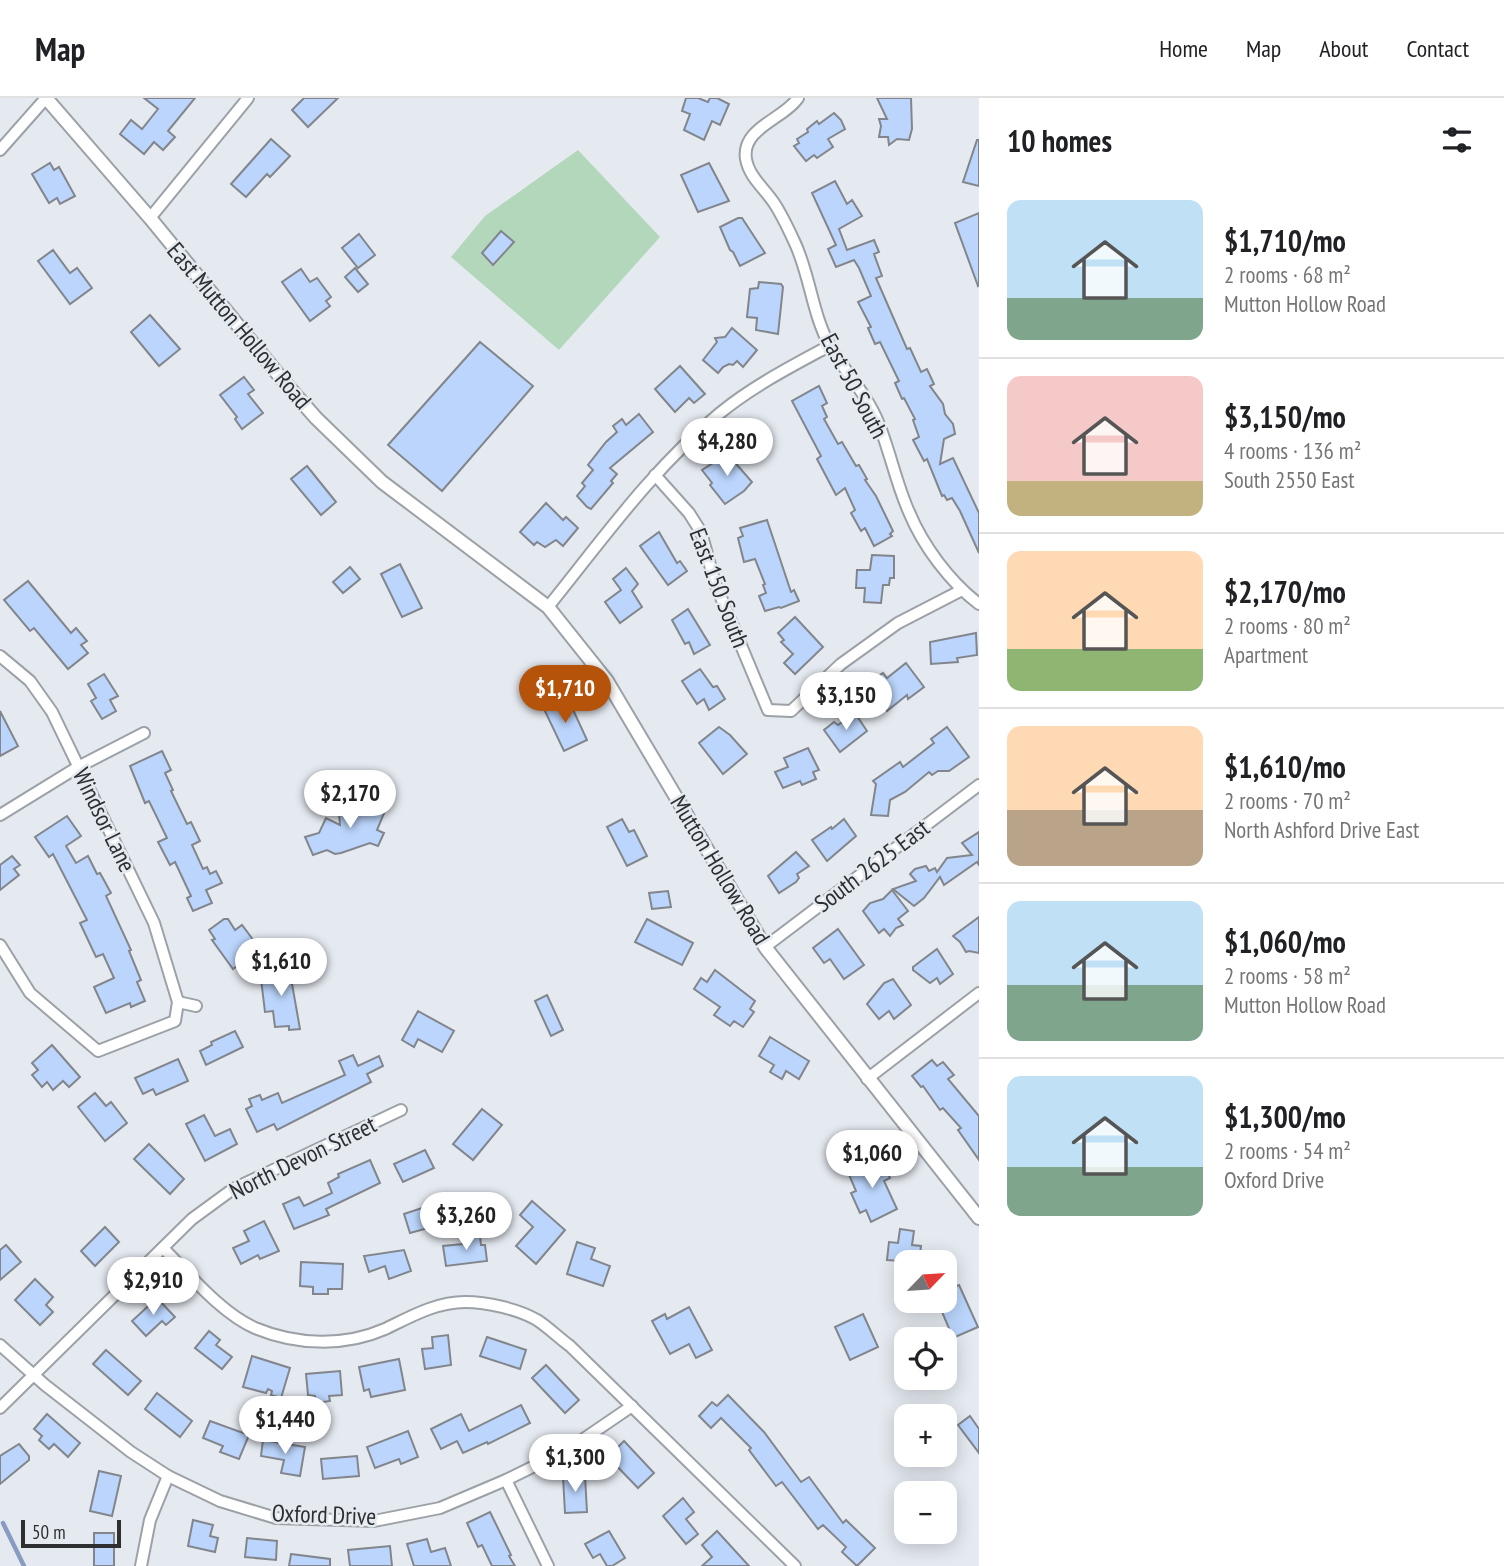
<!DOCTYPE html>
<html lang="en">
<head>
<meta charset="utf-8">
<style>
	:root { --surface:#fff; --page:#f2f2f2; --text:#202124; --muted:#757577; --line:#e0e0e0; --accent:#b45309 }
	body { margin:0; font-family:"PT Sans Narrow",sans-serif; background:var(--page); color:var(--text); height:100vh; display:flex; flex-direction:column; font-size:26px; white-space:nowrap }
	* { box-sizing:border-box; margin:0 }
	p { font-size:23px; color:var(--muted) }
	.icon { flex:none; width:38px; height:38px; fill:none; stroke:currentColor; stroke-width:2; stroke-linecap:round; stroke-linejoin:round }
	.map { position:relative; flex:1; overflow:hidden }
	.panel { display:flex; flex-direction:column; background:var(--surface); width:525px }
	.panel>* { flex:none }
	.needle { width:46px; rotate:65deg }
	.tools { position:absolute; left:894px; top:1152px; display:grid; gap:14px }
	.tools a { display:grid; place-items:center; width:63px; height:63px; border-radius:14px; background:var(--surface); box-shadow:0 4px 18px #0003; font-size:35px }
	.scale { position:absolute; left:21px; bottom:18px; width:100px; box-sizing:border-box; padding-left:7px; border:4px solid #2d2f31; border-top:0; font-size:19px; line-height:24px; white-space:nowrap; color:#2d2f31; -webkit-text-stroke:5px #e5eaf1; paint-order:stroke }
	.price { position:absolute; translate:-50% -60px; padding:0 16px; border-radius:24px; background:#fff; color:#222; font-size:23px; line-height:46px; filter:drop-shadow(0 2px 4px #0008) }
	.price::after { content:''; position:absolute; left:50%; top:42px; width:21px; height:16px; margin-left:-10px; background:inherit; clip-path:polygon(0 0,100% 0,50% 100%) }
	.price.selected { background:var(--accent); color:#fff }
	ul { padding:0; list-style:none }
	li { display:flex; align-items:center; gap:21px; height:175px; padding:0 28px }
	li+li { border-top:2px solid var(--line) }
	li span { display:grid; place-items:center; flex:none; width:196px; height:140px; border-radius:14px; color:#555 }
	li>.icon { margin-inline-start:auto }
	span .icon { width:84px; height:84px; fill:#fffc; stroke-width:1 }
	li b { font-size:30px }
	h2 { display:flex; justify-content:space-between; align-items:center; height:84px; padding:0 28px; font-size:30px }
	header { display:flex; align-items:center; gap:42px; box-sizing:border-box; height:98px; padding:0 35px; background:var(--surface); border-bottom:2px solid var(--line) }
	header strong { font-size:33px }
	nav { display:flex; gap:38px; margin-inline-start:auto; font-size:24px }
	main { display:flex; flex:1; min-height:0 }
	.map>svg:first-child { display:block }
	.green { fill:#b3d7ba }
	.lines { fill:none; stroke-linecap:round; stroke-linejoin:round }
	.stream { stroke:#889cc2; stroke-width:4.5 }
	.building { fill:#bbd5fc; stroke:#82868c; stroke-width:2 }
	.minor-casing { stroke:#9ca1a7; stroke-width:14 }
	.tertiary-casing { stroke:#9ca1a7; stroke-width:16 }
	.minor { stroke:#fff; stroke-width:10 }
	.tertiary { stroke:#fff; stroke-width:12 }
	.labels { text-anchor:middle; stroke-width:5; stroke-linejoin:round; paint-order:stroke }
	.street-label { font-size:24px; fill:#2d2f31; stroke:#e5eaf1 }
</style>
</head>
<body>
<header>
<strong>Map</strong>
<nav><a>Home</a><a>Map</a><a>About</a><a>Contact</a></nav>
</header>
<main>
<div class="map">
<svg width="979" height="1468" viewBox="0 0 979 1468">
	<rect width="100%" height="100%" fill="#e5eaf1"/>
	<polygon class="green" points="578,52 660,139 559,252 451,159 485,118"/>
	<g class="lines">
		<polyline class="stream" points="3,1425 24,1468"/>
	</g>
	<g class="building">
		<polygon points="144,0 195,0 168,33 175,39 163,52 154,44 144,56 120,36 131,22 142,31 158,11"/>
		<polygon points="304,0 338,0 308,29 292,12"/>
		<polygon points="686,0 698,0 708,4 710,0 717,0 729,6 720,27 712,23 704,42 684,32 690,16 682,13"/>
		<polygon points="877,0 911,0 912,31 909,42 897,41 889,47 888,39 879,39 881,28 879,21 887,21"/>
		<polygon points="834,15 841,22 845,31 828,41 833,49 817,60 814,57 806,63 794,48 799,45 797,41 808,34 807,31 817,23 819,26"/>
		<polygon points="271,41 290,58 270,79 267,76 246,99 231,86"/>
		<polygon points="977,42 979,42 979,88 963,84"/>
		<polygon points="50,65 54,72 59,69 75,98 60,106 57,100 49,105 32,76"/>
		<polygon points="709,65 729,103 698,114 681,77"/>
		<polygon points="835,83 847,106 852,102 862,118 839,131 847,152 874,142 879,154 874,156 882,178 876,180 907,251 910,250 921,274 927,271 934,286 930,288 943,306 945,316 953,326 955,336 944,341 940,366 953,360 979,415 979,455 960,413 952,400 947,402 944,397 942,398 927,361 924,363 913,342 919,339 913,322 915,321 904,300 902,301 895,285 899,283 880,244 875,246 868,230 871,229 858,204 871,198 859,170 854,162 836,169 828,151 836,147 812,95"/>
		<polygon points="979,115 979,187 978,188 955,125"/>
		<polygon points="738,120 742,120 765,155 740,168 733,154 730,152 720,129"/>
		<polygon points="501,133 514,144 493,167 482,155"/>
		<polygon points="359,136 375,157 358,170 342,150"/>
		<polygon points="53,152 70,175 77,170 92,190 70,206 38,163"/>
		<polygon points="355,170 368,186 358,194 345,179"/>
		<polygon points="301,171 310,184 317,180 331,199 326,203 330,208 310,223 282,184"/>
		<polygon points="759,184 781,186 783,189 778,236 756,232 757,220 747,219 750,191 758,190"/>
		<polygon points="150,217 180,251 159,268 131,234"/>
		<polygon points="732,230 757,252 743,269 737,263 733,267 729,266 723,269 718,275 703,262 717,244 715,240 725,239"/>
		<polygon points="480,244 533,288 442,393 388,347"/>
		<polygon points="680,268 705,296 694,305 689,300 675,314 655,291"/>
		<polygon points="244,279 254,292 248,296 263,315 242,331 235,321 237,319 220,297"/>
		<polygon points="819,288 827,305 822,308 827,319 824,321 838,346 842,344 856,368 859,367 867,381 865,382 876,398 893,433 890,436 892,438 874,448 865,430 861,433 851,415 855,412 845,390 836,397 817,361 821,358 792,303"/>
		<polygon points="639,316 653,334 610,370 617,376 611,383 613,385 591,411 587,409 577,398 585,388 582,385 593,372 588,367 606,344 617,334 613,328 622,321 626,327"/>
		<polygon points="725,353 752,384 744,393 725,406 710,387 712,385 702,372 716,363"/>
		<polygon points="307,368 336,404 321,417 291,381"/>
		<polygon points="546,405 563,422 566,419 578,430 563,448 556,442 545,449 537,444 534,447 520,434"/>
		<polygon points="767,422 791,494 794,492 799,503 781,510 779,509 765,513 759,498 766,495 763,487 765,486 755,461 744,464 738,440 743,438 740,430"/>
		<polygon points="659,434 677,465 680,463 687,473 668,487 640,448"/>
		<polygon points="872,457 894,458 894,480 890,480 889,487 883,487 881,505 864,504 865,490 856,490 857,472 870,472"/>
		<polygon points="400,466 422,510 402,519 381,476"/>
		<polygon points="350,469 360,481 343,495 333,484"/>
		<polygon points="626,470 638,486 632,493 642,509 620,525 605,504 621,492 613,481"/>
		<polygon points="28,483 71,535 76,530 87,543 81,547 88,555 68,571 34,530 30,533 4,502"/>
		<polygon points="688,511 710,547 694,556 689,544 685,546 672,522"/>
		<polygon points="795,519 823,549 795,576 784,565 793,556 781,544 784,542 778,535"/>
		<polygon points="976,535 977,557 957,560 958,564 931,566 930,544"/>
		<polygon points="906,565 924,589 908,601 907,597 887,613 878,600 874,602 864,589 883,575 887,580"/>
		<polygon points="700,571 713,589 717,588 725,601 709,612 704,601 697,606 682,583"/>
		<polygon points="104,576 118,598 110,602 116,613 102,621 91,603 96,600 88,586"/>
		<polygon points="556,602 560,609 570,605 587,642 564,653 543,609"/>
		<polygon points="0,613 18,648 0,658"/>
		<polygon points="855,615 867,633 840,654 824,632 834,624 838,627"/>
		<polygon points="719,629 730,637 747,656 723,676 699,645"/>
		<polygon points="947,629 969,659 949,673 938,673 932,677 929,674 905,694 890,702 888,718 871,717 876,686 873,683 900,664 903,669 934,645 931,641"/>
		<polygon points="808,650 819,672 813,674 816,681 802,687 800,683 783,690 775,674 788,669 784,660"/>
		<polygon points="162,653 171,672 165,675 173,692 171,693 187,726 191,724 200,743 192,747 203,771 207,769 210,776 216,773 222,785 206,792 212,805 193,813 187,800 191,798 175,764 170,767 158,744 167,740 149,703 145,705 130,668"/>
		<polygon points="372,701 387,708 377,732 384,735 378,748 370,745 341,755 335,756 327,752 313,757 305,739 319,735 326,720 340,727 339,716 346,713 345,709 360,703 365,716"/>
		<polygon points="67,718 81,738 66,748 76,765 88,758 97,776 100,775 111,795 106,798 131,852 129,853 141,882 137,884 145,903 131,909 130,905 106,915 94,889 114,880 103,856 96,859 80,825 87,822 53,756 49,759 35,739"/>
		<polygon points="622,721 629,734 634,732 647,758 627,768 607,729"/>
		<polygon points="844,721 856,738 827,763 812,742 831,729 832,731"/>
		<polygon points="979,734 979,767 977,764 944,787 940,779 924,800 914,808 893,791 916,783 910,776 915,771 926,768 929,773 935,770 937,774 947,760 972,757 962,745"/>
		<polygon points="796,754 809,768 797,776 799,780 796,784 779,795 768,778"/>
		<polygon points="12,758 20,767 14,771 19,777 0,792 0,767"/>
		<polygon points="892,792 908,813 898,821 903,827 896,830 890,838 884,831 879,835 863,813 870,805 883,801"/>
		<polygon points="668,793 671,809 652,811 649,795"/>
		<polygon points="979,819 979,855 969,853 966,854 960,844 953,838"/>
		<polygon points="224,821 228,821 235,832 242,827 254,843 247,848 253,856 233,871 212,842 215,841 209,832"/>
		<polygon points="647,821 693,845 682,867 635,844"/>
		<polygon points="838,831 864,867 844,881 830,861 824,865 813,850"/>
		<polygon points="937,851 953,876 940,886 937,880 930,885 913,872 913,869"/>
		<polygon points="289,869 300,931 289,932 289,928 275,929 273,913 265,914 261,881 270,880 269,872"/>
		<polygon points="715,872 755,903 750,911 754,914 743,929 734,923 730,928 714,917 720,909 694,891 701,880 707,884"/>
		<polygon points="893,881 911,907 894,921 889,913 879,921 867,906 884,885"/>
		<polygon points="547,897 563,932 551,938 535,903"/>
		<polygon points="418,913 454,933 442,954 418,941 414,949 402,942"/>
		<polygon points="235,933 243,949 206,967 200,953 212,947 211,944"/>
		<polygon points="770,939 809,963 799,981 786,973 782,981 770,974 774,967 759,958"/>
		<polygon points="52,947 80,979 69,989 63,983 53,992 47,984 42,989 32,977 38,972 32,965"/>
		<polygon points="353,957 358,968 379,958 383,968 367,976 371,984 277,1032 274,1026 257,1034 246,1011 252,1008 249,1001 260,997 262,1002 278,995 282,1005 345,977 339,963"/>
		<polygon points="178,961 188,983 156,997 153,991 143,996 135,980"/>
		<polygon points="932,962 937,968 943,964 954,977 948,981 979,1018 979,1062 958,1032 961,1030 943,1010 940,1012 923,988 921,989 912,978"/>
		<polygon points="95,995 106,1008 111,1004 127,1025 105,1043 78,1009"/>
		<polygon points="482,1011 502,1027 473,1062 453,1046"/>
		<polygon points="204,1017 215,1038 230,1031 237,1046 205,1063 186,1026"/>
		<polygon points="149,1046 184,1081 170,1096 134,1061"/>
		<polygon points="425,1052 434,1070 403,1084 394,1066"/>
		<polygon points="370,1062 380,1085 326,1111 329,1117 294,1131 283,1106 299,1099 304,1108 332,1095 328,1085 339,1079 338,1076"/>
		<polygon points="866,1063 870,1071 883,1065 890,1080 884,1083 897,1111 871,1124 866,1112 860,1115 851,1095 856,1093 847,1072"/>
		<polygon points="532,1103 565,1132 536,1166 516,1148 533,1129 520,1117"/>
		<polygon points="422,1110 428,1130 410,1135 404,1116"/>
		<polygon points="264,1123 279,1153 260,1161 258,1157 241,1166 233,1150 249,1143 244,1133"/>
		<polygon points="105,1129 119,1144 95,1168 81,1153"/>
		<polygon points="900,1131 914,1133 912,1147 921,1148 919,1164 887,1162 889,1144 898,1145"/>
		<polygon points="480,1138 481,1147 485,1147 487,1163 446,1168 443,1148 463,1146 462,1140"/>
		<polygon points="577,1144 595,1150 591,1161 610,1168 603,1188 567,1176"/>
		<polygon points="6,1147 21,1164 0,1182 0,1152"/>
		<polygon points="404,1152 411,1173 389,1181 385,1168 369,1174 364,1158"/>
		<polygon points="301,1164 343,1166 342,1191 328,1191 328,1196 313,1196 313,1189 300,1188"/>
		<polygon points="35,1181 53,1199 46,1207 53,1214 40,1227 15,1202"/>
		<polygon points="959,1187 978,1229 953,1240 937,1202 945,1202 945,1193"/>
		<polygon points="157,1200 175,1219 166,1227 162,1223 146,1238 132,1223"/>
		<polygon points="689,1209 712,1252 696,1260 689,1246 670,1256 652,1223 665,1216 667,1221"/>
		<polygon points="863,1216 878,1249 850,1262 835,1229"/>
		<polygon points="209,1233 220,1242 216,1247 232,1259 222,1271 195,1250"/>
		<polygon points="448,1237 451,1267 425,1271 422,1251 433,1250 432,1239"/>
		<polygon points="487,1239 526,1252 520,1271 480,1258"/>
		<polygon points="106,1252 141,1283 128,1297 93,1266"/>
		<polygon points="252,1258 290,1270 281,1300 271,1297 272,1293 268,1291 266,1295 243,1289"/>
		<polygon points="399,1261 405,1292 371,1299 369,1291 364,1293 359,1269"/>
		<polygon points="546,1267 579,1302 565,1315 532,1280"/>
		<polygon points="340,1273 342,1297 329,1298 330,1303 316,1305 315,1298 308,1297 306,1276"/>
		<polygon points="157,1295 192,1323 180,1339 145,1311"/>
		<polygon points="728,1297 764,1334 801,1384 809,1379 843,1425 846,1422 875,1450 857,1468 842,1454 846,1449 823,1427 818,1431 782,1384 776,1388 749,1352 751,1350 721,1320 711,1330 699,1318 712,1304 717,1308"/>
		<polygon points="521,1307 530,1325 488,1346 487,1344 463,1355 457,1343 441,1351 431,1331 461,1316 469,1333"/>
		<polygon points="47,1316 80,1345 68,1359 54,1346 49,1351 39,1342 42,1338 34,1331"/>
		<polygon points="970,1318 979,1331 979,1355 958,1327"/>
		<polygon points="210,1323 249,1337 239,1361 220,1354 223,1348 203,1340"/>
		<polygon points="408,1333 418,1359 401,1366 399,1361 375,1370 367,1349"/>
		<polygon points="263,1342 305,1349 300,1378 281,1375 284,1362 261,1358"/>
		<polygon points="624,1343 654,1375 638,1390 608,1359"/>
		<polygon points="19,1346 29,1358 29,1362 0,1386 0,1358"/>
		<polygon points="357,1358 359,1378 323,1381 321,1361"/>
		<polygon points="99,1373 121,1378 112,1418 90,1413"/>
		<polygon points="585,1378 587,1414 565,1415 563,1379"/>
		<polygon points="683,1400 694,1414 686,1421 698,1436 686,1446 663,1418"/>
		<polygon points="490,1414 511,1457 509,1458 515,1468 492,1468 482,1447 478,1449 467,1425"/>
		<polygon points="193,1422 213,1427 210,1438 218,1440 215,1454 188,1448"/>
		<polygon points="609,1433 625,1460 612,1468 607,1468 600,1456 593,1460 585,1446"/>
		<polygon points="717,1433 749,1468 702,1468 712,1459 702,1447"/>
		<rect x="94" y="1435" width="20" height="33"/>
		<polygon points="247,1440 277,1443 276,1462 245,1459"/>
		<polygon points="427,1441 431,1454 445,1450 451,1468 414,1468 407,1446"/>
		<polygon points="390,1448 392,1468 350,1468 348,1452"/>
		<polygon points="291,1456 330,1461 330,1468 289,1468"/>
	</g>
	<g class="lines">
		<g class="minor-casing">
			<g id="minor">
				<path d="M798,0C784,21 741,30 746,61C749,79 765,91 774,105C782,117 788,130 794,143C810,176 812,216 830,248C845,274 866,295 878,324C890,353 896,385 909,414C923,448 950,484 979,506"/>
				<polyline points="0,52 46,0"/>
				<polyline points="150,120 248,0"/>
				<polyline points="655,377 689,415 701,434 715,485 768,612 791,613 841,566 898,525 962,492"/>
				<path d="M548,509C602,442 653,370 720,315C753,288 792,268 829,248"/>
				<polyline points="0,558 30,583 52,614 154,825 178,904"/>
				<polyline points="0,717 78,669 144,635"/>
				<polyline points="0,847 30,895 98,953 175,923 178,904 196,908"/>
				<polyline points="765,849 979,687"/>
				<polyline points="867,981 979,895"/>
				<path d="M163,1150C189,1176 221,1215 255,1230C296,1247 344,1249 385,1231C410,1219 436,1204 465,1204C487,1204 518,1211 537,1222C548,1229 559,1240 570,1248L795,1468"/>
				<polyline points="0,1247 45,1287 131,1354 168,1378 220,1403 276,1420 374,1423 440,1410 506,1382 569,1351 632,1308"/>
				<polyline points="0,1310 192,1121 233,1091 401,1012"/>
				<polyline points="506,1382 548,1468"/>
				<polyline points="141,1468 150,1422 168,1378"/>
			</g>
		</g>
		<g class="tertiary-casing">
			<polyline id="tertiary" points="46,0 150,120 286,286 316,320 382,384 548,509 607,583 765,849 979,1120"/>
		</g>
		<use href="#minor" class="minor"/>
		<use href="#tertiary" class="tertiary"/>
	</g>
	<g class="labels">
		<g class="street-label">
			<text transform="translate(239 228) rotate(50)" y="8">East Mutton Hollow Road</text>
			<text transform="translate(854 288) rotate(62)" y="8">East 50 South</text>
			<text transform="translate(719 490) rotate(69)" y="8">East 150 South</text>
			<text transform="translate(104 722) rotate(64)" y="8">Windsor Lane</text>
			<text transform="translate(872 768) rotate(-37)" y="8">South 2625 East</text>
			<text transform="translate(720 772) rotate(59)" y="8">Mutton Hollow Road</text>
			<text transform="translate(303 1060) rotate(-26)" y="8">North Devon Street</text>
			<text transform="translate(324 1417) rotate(2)" y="8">Oxford Drive</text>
		</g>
	</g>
</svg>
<div class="tools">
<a><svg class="needle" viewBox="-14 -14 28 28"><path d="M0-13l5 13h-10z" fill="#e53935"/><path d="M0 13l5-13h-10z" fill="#757577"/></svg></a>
<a><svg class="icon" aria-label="locate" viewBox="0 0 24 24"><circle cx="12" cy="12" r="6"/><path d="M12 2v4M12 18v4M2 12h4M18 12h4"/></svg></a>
<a>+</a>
<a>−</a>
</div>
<div class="scale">50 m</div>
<b class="price" style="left:727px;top:380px">$4,280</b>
<b class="price selected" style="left:565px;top:627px">$1,710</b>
<b class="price" style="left:846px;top:634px">$3,150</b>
<b class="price" style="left:350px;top:732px">$2,170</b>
<b class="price" style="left:281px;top:900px">$1,610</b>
<b class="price" style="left:872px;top:1092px">$1,060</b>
<b class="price" style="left:466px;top:1154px">$3,260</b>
<b class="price" style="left:153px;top:1219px">$2,910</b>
<b class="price" style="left:285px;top:1358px">$1,440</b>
<b class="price" style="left:575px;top:1396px">$1,300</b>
</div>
<section class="panel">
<h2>10 homes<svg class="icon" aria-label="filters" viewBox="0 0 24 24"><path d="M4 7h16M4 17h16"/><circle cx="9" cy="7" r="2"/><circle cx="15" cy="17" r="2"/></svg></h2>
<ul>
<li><span style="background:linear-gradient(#bfe0f5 70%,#7fa58c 0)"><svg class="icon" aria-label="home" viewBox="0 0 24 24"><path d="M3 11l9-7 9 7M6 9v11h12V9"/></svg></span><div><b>$1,710/mo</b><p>2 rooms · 68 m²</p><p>Mutton Hollow Road</p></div></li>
<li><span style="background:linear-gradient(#f6c9c9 75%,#c2b280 0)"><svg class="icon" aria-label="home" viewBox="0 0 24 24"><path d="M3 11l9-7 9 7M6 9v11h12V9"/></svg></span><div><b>$3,150/mo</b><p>4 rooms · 136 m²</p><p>South 2550 East</p></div></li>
<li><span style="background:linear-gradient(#ffd9b3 70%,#8fb573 0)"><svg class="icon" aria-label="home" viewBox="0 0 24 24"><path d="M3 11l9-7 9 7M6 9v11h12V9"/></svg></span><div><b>$2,170/mo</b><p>2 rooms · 80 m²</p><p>Apartment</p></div></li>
<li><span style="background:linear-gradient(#ffd9b3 60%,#b9a48a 0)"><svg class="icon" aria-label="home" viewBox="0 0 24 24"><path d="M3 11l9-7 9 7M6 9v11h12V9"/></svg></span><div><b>$1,610/mo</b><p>2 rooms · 70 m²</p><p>North Ashford Drive East</p></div></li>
<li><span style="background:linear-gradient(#bfe0f5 60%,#7fa58c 0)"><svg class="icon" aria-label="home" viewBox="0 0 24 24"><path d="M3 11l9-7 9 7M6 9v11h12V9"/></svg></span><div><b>$1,060/mo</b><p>2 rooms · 58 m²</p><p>Mutton Hollow Road</p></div></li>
<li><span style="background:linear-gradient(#bfe0f5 65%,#7fa58c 0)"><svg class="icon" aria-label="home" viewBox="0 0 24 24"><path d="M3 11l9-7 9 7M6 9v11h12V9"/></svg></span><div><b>$1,300/mo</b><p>2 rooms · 54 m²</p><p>Oxford Drive</p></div></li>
</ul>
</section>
</main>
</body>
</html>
